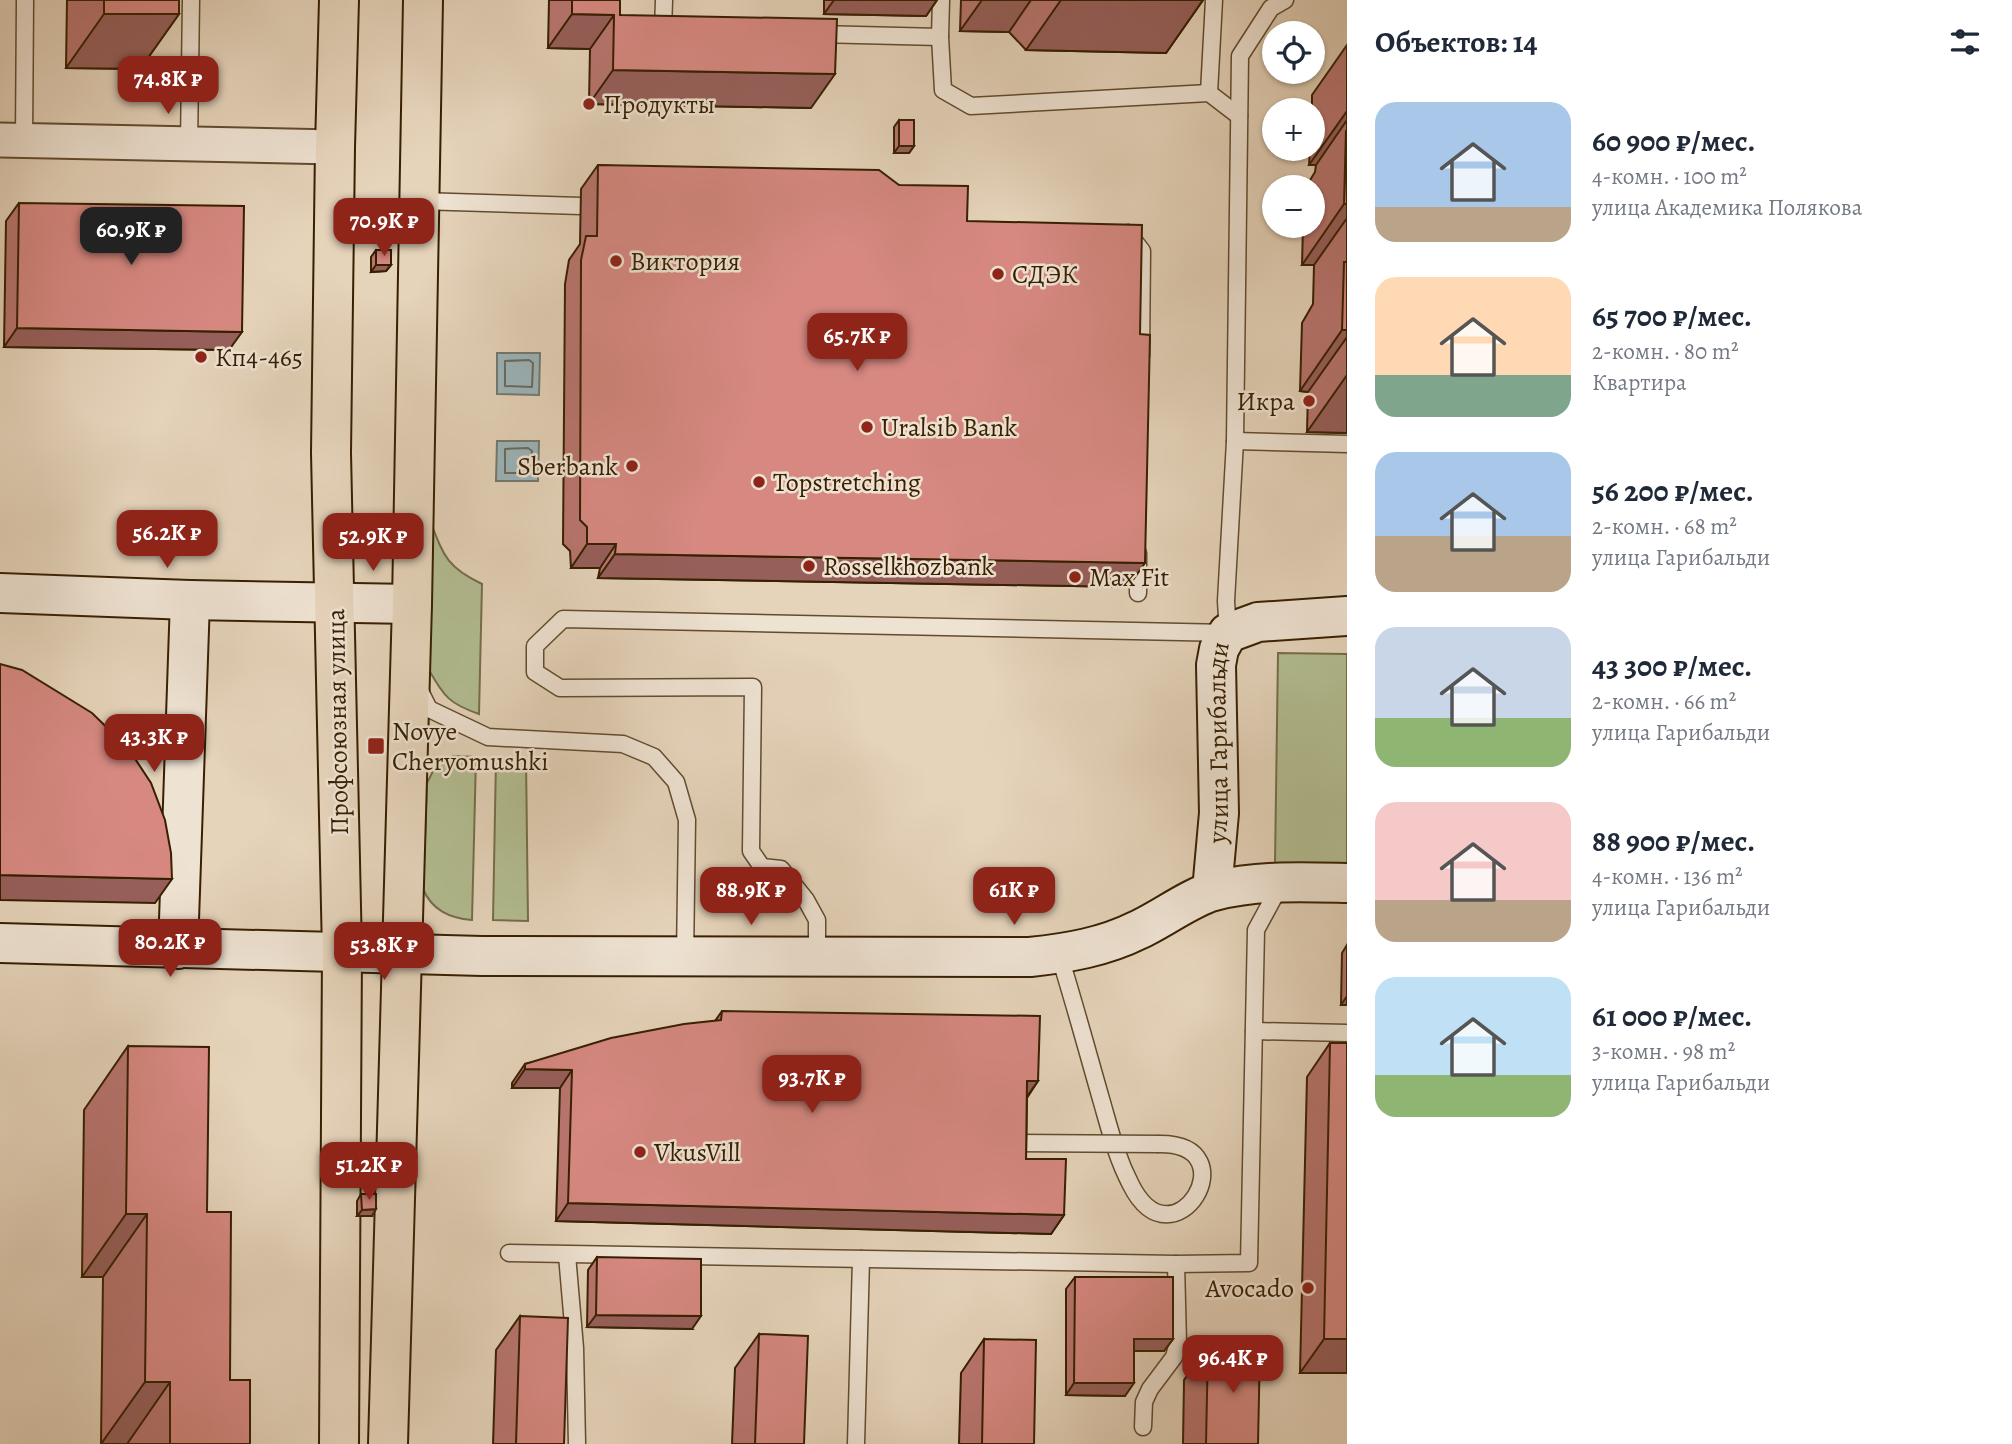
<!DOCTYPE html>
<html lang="ru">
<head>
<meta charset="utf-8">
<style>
	:root { --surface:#fff; --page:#f6f6f7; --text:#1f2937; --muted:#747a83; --accent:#8f2418 }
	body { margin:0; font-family:Alegreya,serif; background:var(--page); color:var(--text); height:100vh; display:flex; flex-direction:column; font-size:26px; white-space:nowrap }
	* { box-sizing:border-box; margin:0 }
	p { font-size:23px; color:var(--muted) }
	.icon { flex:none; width:38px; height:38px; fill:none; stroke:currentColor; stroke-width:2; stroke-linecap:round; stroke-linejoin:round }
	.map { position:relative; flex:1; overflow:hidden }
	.panel { display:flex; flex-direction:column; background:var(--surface); width:665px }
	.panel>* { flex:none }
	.fabs { position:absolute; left:1262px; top:21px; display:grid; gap:14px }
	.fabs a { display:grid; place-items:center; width:63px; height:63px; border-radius:50%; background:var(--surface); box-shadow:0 2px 5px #0004; font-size:35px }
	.price { position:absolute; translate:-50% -60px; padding:0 16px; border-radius:14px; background:var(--accent); color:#fff; font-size:23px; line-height:46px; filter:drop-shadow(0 2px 4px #0008) }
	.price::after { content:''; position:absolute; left:50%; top:42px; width:21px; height:16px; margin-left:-10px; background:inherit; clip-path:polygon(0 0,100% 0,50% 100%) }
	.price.current { background:#222; color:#fff }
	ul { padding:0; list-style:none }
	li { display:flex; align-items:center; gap:21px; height:175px; padding:0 28px }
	li span { display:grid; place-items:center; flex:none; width:196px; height:140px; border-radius:21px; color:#555 }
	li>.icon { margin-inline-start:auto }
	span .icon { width:84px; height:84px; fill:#fffc; stroke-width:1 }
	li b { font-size:30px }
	h2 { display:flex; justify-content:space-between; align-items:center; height:84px; padding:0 28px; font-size:30px }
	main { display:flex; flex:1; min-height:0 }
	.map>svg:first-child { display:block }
	.green { fill:#b2bd91; stroke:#746e48; stroke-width:2 }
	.water { fill:#9bb5bb; stroke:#737970; stroke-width:2 }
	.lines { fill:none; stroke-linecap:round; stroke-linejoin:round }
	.shore { stroke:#696a5e; stroke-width:2 }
	.lane-casing { stroke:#624c2e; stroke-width:19 }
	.street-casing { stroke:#624c2e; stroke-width:37 }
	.secondary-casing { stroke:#371f00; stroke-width:42 }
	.primary-casing { stroke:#371f00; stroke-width:42 }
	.lane { stroke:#eee2d2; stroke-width:16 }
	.street { stroke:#eee2d2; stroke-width:33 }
	.secondary { stroke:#eee2d2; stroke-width:38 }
	.primary { stroke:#e5d3ba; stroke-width:38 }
	.lane-bridge-casing { stroke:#624c2e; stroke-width:19; stroke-linecap:butt }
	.lane-bridge { stroke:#eee2d2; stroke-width:16 }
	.wall { fill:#b8756f; stroke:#371f00; stroke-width:2 }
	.shaded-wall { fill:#965f5a; stroke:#371f00; stroke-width:2 }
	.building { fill:#d68881; stroke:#371f00; stroke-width:2 }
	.poi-dot { fill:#8f2418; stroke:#eee2d2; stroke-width:2.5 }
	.labels { text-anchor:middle; stroke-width:5; stroke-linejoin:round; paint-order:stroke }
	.poi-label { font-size:26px; fill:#371f00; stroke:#eee2d2; text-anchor:start }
	.street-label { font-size:26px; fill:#371f00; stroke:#eee2d2 }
</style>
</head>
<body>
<main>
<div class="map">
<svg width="1347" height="1444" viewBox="0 0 1347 1444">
	<rect width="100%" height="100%" fill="#e5d3ba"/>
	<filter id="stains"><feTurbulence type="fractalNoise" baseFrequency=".00286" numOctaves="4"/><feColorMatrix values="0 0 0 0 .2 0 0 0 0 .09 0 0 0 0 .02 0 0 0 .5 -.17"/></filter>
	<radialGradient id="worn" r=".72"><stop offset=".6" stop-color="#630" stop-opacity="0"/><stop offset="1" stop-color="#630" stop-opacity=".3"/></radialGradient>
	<g class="green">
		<path d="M431,523C444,557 448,568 482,584L479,714C450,704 444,697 429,670Z"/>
		<polygon points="1278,653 1347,654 1347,864 1275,864"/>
		<path d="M453,756L476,757L472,920C449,918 432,910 423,889L427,783L437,763Z"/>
		<polygon points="496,759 526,759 528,921 493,920"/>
	</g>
	<g class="water">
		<polygon points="497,353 540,353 539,395 497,394"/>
		<polygon points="497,441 539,441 538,481 496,481"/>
	</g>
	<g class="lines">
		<g class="shore">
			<polygon points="529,360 533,363 532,387 505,386 505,361"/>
			<polygon points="528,448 532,451 530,473 505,473 505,449"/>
		</g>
		<g class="lane-casing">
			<g id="lane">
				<polyline points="664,0 663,31 668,32"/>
				<polyline points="941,0 940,37 943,90 971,106 1209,93 1239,116"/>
				<polyline points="817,34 940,37"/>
				<polyline points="1209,93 1214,0"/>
				<polyline points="24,140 25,0"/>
				<polyline points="189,144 191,0"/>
				<polyline points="419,201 581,206"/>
				<polyline points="1128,233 1142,251 1141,356"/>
				<polyline points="1235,441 1347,444"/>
				<polyline points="1138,593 1138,553"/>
				<polyline points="419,689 429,709 488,737 623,744 654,757 676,782 687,820 685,957"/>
				<path d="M1059,954C1074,1002 1087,1050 1101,1099C1110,1130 1116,1156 1131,1185C1174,1270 1251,1143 1159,1144"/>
				<polyline points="817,957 817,920 806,900 781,869 762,867 751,851 753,687 560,688 535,672 535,646 563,619 1228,633 1226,601 1235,441 1240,56 1271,8 1285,0"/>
				<polyline points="1254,1031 1347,1033"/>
				<polyline points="509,1253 1176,1264 1249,1263 1256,930 1281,884"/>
				<polyline points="567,1255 575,1348 577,1444"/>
				<polyline points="1143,1427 1144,1402 1150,1389 1174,1357 1178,1343 1176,1264"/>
				<polyline points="856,1444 861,1259"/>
			</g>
		</g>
		<g class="street-casing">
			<polyline id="street" points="0,140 335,147"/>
		</g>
		<g class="secondary-casing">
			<g id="secondary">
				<polyline points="0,593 190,600 412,604"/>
				<path id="s1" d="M1212,891L1219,813L1216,665L1219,649L1228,633L1258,622L1347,616"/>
				<path d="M0,943L482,956L1030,957C1068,953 1104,947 1138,930C1160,920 1193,896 1214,891C1257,880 1303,882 1347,883"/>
				<polyline points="178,949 190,600"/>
			</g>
		</g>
		<g class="primary-casing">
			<g id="primary">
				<polyline points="339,1444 342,952 331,453 335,147 339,0"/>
				<polyline points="388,1444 412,604 423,0"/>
			</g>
		</g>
		<use href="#lane" class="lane"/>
		<use href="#street" class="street"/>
		<use href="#secondary" class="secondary"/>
		<use href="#primary" class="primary"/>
		<g class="lane-bridge-casing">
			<polyline id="lane-bridge" points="1014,1143 1159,1144"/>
		</g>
		<use href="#lane-bridge" class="lane-bridge"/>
	</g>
	<g class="wall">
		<polygon points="67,0 179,0 179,14 140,69 66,68"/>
		<polygon points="549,0 620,0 620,15 811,108 589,104 590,49 548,48"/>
		<polygon points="824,0 937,0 926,16 824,14"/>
		<polygon points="961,0 1203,0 1166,53 1026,50 1009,32 960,31"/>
		<polygon points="1347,45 1347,433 1307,432 1308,392 1300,391 1302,323 1313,304 1314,265 1302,265 1303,226 1312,226 1312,187 1306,187 1315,172 1316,165 1309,165 1310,149 1312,149 1312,95"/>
		<polygon points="899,120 914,146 909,153 894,153 894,127"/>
		<polygon points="598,165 899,185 967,221 1128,587 598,578 600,568 571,568 570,551 563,544 565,284 569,260 580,244 581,189"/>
		<polygon points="19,203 229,350 4,347 6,221"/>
		<polygon points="376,250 391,265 386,271 371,272 371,257"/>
		<polygon points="1347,945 1347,1005 1341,1005 1342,953"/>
		<polygon points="722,1011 1038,1081 1027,1098 1026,1159 1064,1215 1051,1234 556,1221 560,1088 512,1088 512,1083 525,1064 715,1021"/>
		<polygon points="1330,1043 1347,1043 1347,1373 1300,1373 1307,1077"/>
		<polygon points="128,1046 207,1212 230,1380 250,1444 101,1444 103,1277 82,1277 84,1110"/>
		<polygon points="361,1194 372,1216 357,1216 357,1201"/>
		<polygon points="597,1257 692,1329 587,1327 588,1270"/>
		<polygon points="1075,1277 1173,1339 1164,1351 1134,1351 1125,1396 1066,1395 1066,1289"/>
		<polygon points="520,1316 564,1444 493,1444 496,1350"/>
		<polygon points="759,1334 804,1444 732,1444 735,1368"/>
		<polygon points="984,1339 1034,1444 959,1444 961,1373"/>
		<polygon points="1208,1346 1258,1444 1183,1444 1184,1380"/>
	</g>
	<g class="shaded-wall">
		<polygon points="834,0 937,0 926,16 824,14"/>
		<polygon points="982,0 1031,0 1009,32 960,31"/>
		<polygon points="1061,0 1203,0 1166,53 1026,50"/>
		<polygon points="104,14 179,14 140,69 66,68"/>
		<polygon points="572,14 614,15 590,49 548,48"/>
		<polygon points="613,70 835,74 811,108 589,104"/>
		<polygon points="1347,111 1347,120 1316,165 1309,165"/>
		<polygon points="899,146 914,146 909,153 894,153"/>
		<polygon points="1344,204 1347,204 1347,218 1314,265 1302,265"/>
		<polygon points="376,265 391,265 386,271 371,272"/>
		<polygon points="17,328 242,332 229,350 4,347"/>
		<polygon points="1342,330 1347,330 1347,337 1308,392 1300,391"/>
		<polygon points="1347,375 1347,433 1307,432"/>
		<polygon points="587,544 616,544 600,568 571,568"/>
		<polygon points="615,554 1145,563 1128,587 598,578"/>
		<polygon points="0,875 172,879 155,903 0,900"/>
		<polygon points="1347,996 1347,1005 1341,1005"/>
		<polygon points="525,1069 572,1070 560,1088 512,1088"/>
		<polygon points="1027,1081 1038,1081 1025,1099"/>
		<polygon points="568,1203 1064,1215 1051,1234 556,1221"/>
		<polygon points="376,1209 372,1216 357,1216 362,1210"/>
		<polygon points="126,1214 147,1214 103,1277 82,1277"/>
		<polygon points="596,1315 701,1316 692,1329 587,1327"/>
		<polygon points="1134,1339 1173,1339 1164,1351 1126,1351"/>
		<polygon points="1324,1339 1347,1339 1347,1373 1300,1373"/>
		<polygon points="145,1382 170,1382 127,1444 101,1444"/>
		<polygon points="1074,1383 1134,1383 1125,1396 1066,1395"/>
	</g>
	<g class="building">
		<rect x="104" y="0" width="75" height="14"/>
		<polygon points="572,0 620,0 620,15 837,19 835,74 613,70 614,15 572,14"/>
		<rect x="899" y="120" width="15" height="26"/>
		<polygon points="1346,130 1347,204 1344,204"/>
		<polygon points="598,165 879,170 899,185 968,186 967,221 1142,225 1140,334 1150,335 1145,563 615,554 616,544 587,544 587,527 580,520 581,260 586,236 597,236"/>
		<polygon points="19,203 244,206 242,332 17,328"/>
		<rect x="376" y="250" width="15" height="15"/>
		<polygon points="1344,262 1347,262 1347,330 1342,330"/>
		<polygon points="0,664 22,670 92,713 128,748 151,783 165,820 171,853 172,879 0,875"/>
		<polygon points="722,1011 1040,1016 1038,1081 1027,1081 1026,1159 1066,1159 1064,1215 568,1203 572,1070 525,1069 525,1064 611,1038 684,1024 721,1020"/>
		<polygon points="1330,1043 1347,1043 1347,1339 1324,1339"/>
		<polygon points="128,1046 209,1047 207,1212 231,1212 230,1380 250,1380 250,1444 170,1444 170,1382 145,1382 147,1214 126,1214"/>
		<polygon points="361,1194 376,1194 376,1209 362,1210"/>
		<polygon points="597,1257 701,1259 701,1316 596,1315"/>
		<polygon points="1075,1277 1173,1277 1173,1339 1134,1339 1134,1383 1074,1383"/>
		<polygon points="520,1316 568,1318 564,1444 516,1444"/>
		<polygon points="759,1334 808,1336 804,1444 755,1444"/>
		<polygon points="984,1339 1036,1340 1034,1444 982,1444"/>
		<polygon points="1208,1346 1260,1347 1258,1444 1206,1444"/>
	</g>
	<g class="poi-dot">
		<circle cx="589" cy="104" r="7"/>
		<circle cx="616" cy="261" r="7"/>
		<circle cx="998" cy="274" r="7"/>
		<circle cx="201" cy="357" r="7"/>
		<circle cx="1309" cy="401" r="7"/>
		<circle cx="867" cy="427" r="7"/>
		<circle cx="632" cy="466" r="7"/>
		<circle cx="759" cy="482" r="7"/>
		<circle cx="809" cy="566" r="7"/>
		<circle cx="1075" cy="577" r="7"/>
		<rect x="367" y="737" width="18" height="18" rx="3.5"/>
		<circle cx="640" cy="1152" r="7"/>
		<circle cx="1308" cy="1288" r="7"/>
	</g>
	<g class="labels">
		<g class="poi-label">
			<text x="603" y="113">Продукты</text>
			<text x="630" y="270">Виктория</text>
			<text x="1012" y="283">СДЭК</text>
			<text x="215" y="366">Кп4-465</text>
			<text x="1295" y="410" text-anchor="end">Икра</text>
			<text x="881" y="436">Uralsib Bank</text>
			<text x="618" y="475" text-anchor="end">Sberbank</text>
			<text x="773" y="491">Topstretching</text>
			<text x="823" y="575">Rosselkhozbank</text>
			<text x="1089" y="586">Max Fit</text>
			<text x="392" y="740">Novye<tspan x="392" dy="30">Cheryomushki</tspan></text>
			<text x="654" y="1161">VkusVill</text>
			<text x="1294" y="1297" text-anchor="end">Avocado</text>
		</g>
		<g class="street-label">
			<text transform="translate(337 722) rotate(-91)" y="9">Профсоюзная улица</text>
			<text dy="9" stroke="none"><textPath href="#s1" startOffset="149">улица Гарибальди</textPath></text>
		</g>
	</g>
	<rect width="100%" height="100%" filter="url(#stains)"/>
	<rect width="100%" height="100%" fill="url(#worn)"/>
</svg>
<div class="fabs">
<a><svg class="icon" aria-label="locate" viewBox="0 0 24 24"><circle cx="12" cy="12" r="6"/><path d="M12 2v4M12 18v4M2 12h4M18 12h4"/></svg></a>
<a>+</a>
<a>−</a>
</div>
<b class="price" style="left:168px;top:116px">74.8K ₽</b>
<b class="price" style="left:384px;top:258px">70.9K ₽</b>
<b class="price current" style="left:131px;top:267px">60.9K ₽</b>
<b class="price" style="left:857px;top:373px">65.7K ₽</b>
<b class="price" style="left:167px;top:570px">56.2K ₽</b>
<b class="price" style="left:373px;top:573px">52.9K ₽</b>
<b class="price" style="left:154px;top:774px">43.3K ₽</b>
<b class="price" style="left:751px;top:927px">88.9K ₽</b>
<b class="price" style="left:1014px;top:927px">61K ₽</b>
<b class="price" style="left:170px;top:979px">80.2K ₽</b>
<b class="price" style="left:384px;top:982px">53.8K ₽</b>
<b class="price" style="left:812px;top:1115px">93.7K ₽</b>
<b class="price" style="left:369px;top:1202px">51.2K ₽</b>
<b class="price" style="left:1233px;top:1395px">96.4K ₽</b>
</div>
<section class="panel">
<h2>Объектов: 14<svg class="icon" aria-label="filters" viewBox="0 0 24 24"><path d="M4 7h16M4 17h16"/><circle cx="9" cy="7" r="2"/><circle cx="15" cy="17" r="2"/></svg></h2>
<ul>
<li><span style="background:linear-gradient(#a9c7e8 75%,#b9a48a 0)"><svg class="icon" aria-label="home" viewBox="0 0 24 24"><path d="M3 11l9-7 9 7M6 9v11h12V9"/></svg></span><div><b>60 900 ₽/мес.</b><p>4-комн. · 100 m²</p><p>улица Академика Полякова</p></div></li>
<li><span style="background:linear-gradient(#ffd9b3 70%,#7fa58c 0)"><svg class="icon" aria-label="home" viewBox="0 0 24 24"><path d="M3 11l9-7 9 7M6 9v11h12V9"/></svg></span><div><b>65 700 ₽/мес.</b><p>2-комн. · 80 m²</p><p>Квартира</p></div></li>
<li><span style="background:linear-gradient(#a9c7e8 60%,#b9a48a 0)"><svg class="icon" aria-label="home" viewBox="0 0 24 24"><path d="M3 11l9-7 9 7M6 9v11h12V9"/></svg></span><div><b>56 200 ₽/мес.</b><p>2-комн. · 68 m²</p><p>улица Гарибальди</p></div></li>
<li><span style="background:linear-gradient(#c9d6e8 65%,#8fb573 0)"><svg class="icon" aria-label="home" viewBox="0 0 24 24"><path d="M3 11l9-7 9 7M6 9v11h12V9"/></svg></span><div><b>43 300 ₽/мес.</b><p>2-комн. · 66 m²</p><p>улица Гарибальди</p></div></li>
<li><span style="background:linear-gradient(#f6c9c9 70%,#b9a48a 0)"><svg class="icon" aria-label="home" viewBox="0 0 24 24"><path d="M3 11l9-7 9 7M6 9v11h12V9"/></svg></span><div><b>88 900 ₽/мес.</b><p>4-комн. · 136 m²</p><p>улица Гарибальди</p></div></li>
<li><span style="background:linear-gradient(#bfe0f5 70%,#8fb573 0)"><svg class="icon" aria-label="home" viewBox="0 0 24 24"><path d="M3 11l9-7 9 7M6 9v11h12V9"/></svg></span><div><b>61 000 ₽/мес.</b><p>3-комн. · 98 m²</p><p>улица Гарибальди</p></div></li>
</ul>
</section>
</main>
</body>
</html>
